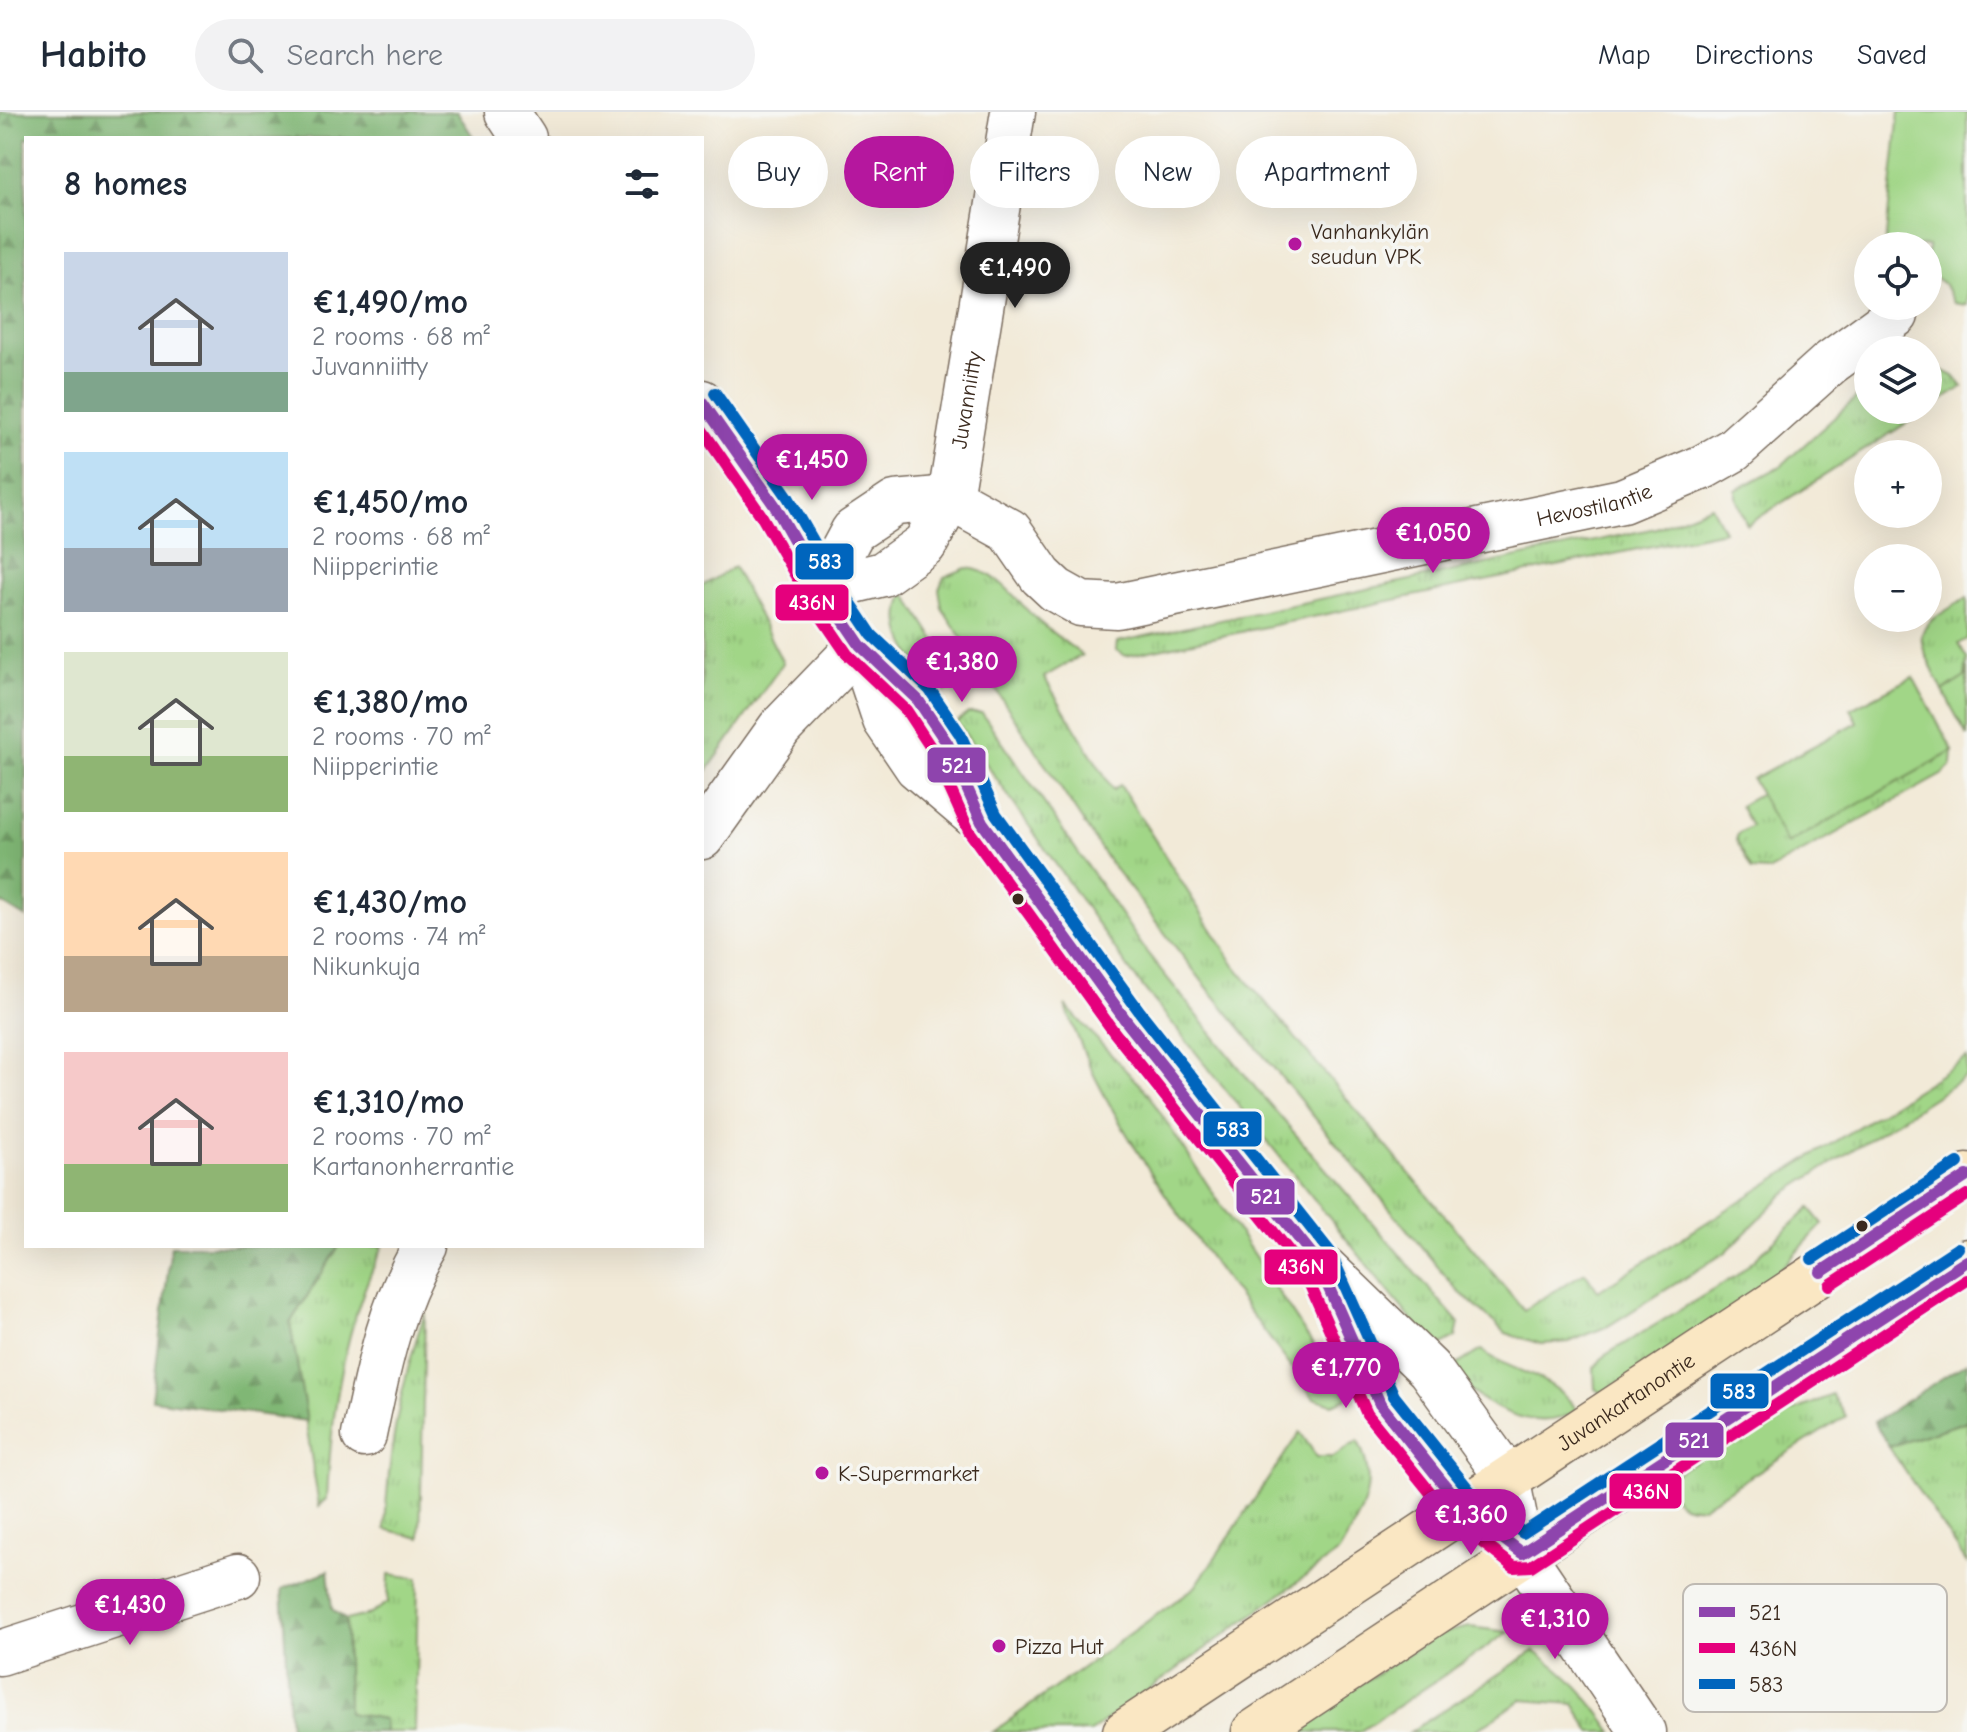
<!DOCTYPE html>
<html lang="en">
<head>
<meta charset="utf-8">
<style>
	:root { --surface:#fff; --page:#f2f2f3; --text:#1f2937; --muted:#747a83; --line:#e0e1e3; --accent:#b5179e }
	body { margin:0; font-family:"Comic Neue",sans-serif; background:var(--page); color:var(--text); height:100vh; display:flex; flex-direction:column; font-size:30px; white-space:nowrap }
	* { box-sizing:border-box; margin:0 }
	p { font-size:26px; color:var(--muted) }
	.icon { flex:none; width:44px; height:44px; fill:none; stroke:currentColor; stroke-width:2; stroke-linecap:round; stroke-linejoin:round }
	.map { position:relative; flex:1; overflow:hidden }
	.panel { position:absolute; left:24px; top:24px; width:680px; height:1112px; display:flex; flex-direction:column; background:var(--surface); border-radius:0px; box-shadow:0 8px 32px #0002 }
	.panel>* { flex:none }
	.guide { position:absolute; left:728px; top:24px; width:760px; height:72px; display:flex; gap:16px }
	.controls { position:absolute; left:1854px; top:120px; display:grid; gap:16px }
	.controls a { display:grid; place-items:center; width:88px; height:88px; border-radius:50%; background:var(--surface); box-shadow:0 8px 32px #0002; font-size:40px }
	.price { position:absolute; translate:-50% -68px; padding:0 18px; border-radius:28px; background:var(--accent); color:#fff; font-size:26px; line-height:52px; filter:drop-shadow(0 2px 4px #0008) }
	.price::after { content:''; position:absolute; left:50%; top:48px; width:24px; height:18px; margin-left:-12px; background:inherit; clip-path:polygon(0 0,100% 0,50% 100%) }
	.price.selected { background:#222; color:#fff }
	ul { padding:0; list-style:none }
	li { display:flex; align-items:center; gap:24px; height:200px; padding:0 40px }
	li span { display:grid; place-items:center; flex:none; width:224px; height:160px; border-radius:0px; color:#555 }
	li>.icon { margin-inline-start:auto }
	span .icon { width:96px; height:96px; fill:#fffc; stroke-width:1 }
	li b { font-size:34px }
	h2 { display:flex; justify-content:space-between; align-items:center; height:96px; padding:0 40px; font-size:34px }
	.tag { padding:0 28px; border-radius:36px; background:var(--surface); box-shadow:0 8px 32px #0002; font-size:28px; line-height:72px }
	.tag.selected { background:var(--accent); color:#fff }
	header { display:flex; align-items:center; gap:48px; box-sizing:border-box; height:112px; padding:0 40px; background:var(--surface); border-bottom:2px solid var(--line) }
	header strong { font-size:38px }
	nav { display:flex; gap:44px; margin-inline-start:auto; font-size:28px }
	.search { width:560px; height:72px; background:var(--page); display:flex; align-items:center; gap:20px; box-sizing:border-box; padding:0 28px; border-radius:44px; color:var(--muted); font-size:30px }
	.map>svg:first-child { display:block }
	.grass { fill:url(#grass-tufts); stroke:#6e8052; stroke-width:2 }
	.forest { fill:url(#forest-firs); stroke:#5e7049; stroke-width:2 }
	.green { fill:#a1d687; stroke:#6e8052; stroke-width:2 }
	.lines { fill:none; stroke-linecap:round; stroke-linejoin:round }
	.minor-casing { stroke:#7b6d5f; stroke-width:47 }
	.tertiary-casing { stroke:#7b6d5f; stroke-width:47 }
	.secondary-casing { stroke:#7b6d5f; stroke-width:47 }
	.minor { stroke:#fff; stroke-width:44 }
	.tertiary { stroke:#fff; stroke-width:44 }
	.secondary { stroke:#fae7c3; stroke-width:44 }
	.bus-1-casing { stroke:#f6f6f2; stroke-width:18 }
	.bus-2-casing { stroke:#f6f6f2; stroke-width:18 }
	.bus-3-casing { stroke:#f6f6f2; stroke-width:18 }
	.bus-1 { stroke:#8e44ad; stroke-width:12 }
	.bus-2 { stroke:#e5007d; stroke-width:12 }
	.bus-3 { stroke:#0065bd; stroke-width:12 }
	.poi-dot { fill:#b5179e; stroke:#f6f6f2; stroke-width:3 }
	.bus-dot { fill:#3b2a1e; stroke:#f6f6f2; stroke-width:3 }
	.labels { text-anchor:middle; stroke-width:7; stroke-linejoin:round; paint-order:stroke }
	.poi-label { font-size:22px; fill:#3b2a1e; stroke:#f6f6f2; text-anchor:start }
	.street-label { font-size:22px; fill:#3b2a1e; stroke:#f6f6f2 }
	.key { fill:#f6f6f2; stroke:#beb9b2; stroke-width:2 }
	.key-label { font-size:22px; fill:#3b2a1e }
	.line-badge { stroke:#f6f6f2; stroke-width:3 }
	.badge-label { font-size:22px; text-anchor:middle; font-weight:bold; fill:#fff }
</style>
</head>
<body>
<header>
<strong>Habito</strong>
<div class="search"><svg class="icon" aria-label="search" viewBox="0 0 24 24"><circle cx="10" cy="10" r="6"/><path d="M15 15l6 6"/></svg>Search here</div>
<nav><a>Map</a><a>Directions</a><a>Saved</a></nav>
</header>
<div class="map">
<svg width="1967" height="1620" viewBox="0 0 1967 1620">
	<defs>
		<pattern id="grass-tufts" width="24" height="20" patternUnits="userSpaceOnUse" patternTransform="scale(2)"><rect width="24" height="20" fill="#a1d687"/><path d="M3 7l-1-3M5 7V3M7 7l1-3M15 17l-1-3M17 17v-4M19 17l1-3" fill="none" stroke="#8cb874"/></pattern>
		<pattern id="forest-firs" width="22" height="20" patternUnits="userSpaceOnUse" patternTransform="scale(2)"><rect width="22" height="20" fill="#80b774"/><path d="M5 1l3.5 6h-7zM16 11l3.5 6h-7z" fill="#6a955f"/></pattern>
	</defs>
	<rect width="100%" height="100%" fill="#f6f6f2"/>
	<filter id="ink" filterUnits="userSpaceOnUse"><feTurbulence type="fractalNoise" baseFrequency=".0125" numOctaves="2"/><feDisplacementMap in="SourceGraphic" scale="16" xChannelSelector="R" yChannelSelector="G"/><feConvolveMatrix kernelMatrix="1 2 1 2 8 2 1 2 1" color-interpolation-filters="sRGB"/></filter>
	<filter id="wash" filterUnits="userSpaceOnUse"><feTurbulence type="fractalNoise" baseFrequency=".006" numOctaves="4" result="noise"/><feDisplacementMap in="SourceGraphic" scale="32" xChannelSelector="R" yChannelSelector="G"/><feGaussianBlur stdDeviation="1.8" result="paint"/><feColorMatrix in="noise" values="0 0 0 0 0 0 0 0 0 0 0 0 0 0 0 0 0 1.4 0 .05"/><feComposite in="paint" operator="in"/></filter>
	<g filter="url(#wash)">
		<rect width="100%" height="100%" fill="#f2ead8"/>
		<g class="grass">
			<polygon points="1940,257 1954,264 1963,275 1747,413 1736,386 1736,378 1781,354 1868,275 1868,298 1928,298 1928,258"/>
			<polygon points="1711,394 1724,419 1126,544 1116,538 1117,530 1656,416"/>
			<polygon points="734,455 783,551 702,666 702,474"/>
			<path d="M966,456C999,459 1014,486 1036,507C1050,520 1067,531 1082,543L1044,565L1113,678L1120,673L1235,854L1524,1198L1585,1160L1598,1179L1967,946V964L1784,1082L1726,1140L1608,1214L1569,1230L1541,1232L1506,1221L1457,1178L1206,874L1108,748L942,496L939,477L944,465Z"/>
			<path d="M905,481L956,561L950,577L938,581C916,547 887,522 905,481Z"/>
			<path d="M1967,486V527L1958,532L1967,547L1965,565L1943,579C1914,519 1908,520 1967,486Z"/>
			<polygon points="968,601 982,601 1148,842 1258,979 1459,1211 1456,1225 1435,1237 1130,859 957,610"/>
			<polygon points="1953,639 1952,653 1943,662 1768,759 1752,758 1736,728 1738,722 1751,714 1740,694 1761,682 1787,732"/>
			<path d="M1065,893L1148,982L1348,1286L1332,1292L1314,1286C1238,1182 1155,1081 1096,967C1084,943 1075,918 1065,893Z"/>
			<polygon points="1810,1096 1823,1112 1753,1187 1606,1284 1595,1277 1594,1256 1604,1244 1736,1164"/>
			<path d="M339,1134H383C344,1214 331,1300 327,1387L319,1394L290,1211Z"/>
			<path d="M425,1200L420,1426L385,1417C388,1338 400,1275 425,1200Z"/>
			<path d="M1481,1238C1515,1263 1551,1261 1577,1298C1535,1327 1477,1289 1447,1259Z"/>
			<path d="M1832,1283L1846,1304L1702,1395C1680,1397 1674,1387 1661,1371L1739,1321Z"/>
			<polygon points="1967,1309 1967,1451 1889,1335"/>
			<path d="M1300,1320L1317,1345H1333L1358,1329C1380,1374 1362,1401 1339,1440L1090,1620H993L1195,1475Z"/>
			<polygon points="389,1462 418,1466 415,1620 385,1620 384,1607 348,1601 346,1508 371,1502 388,1490"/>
			<polygon points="1470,1515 1509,1520 1359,1620 1284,1620 1441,1521"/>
			<path d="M1534,1539C1569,1561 1590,1587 1613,1620H1591L1574,1592L1522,1588L1473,1620H1410Z"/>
		</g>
		<g class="forest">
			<polygon points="0,0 457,0 474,26 26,26 26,806 0,790"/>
			<polygon points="171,1134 339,1134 290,1211 307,1309 152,1288"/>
			<polygon points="1967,1250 1967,1309 1889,1335 1874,1310"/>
			<polygon points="328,1459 332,1497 346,1508 348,1601 384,1607 385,1620 290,1620 282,1477"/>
		</g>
		<g class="green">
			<polygon points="1899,0 1967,0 1967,193 1954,191 1945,173 1928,160 1928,134 1885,134"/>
			<polygon points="1967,556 1967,624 1943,579 1965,565"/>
			<polygon points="1913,565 1953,639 1787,732 1752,667 1858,610 1851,597"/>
		</g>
	</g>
	<g filter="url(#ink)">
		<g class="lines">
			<g class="minor-casing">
				<g id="minor">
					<path id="s1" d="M950,386L1010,419L1041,464L1056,478L1081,492L1117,494L1622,389L1703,355L1733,338L1830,251L1896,203"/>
					<path id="s2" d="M822,477L883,462L925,432L950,386L1013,0"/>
					<polyline points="822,477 853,419 895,391 950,386"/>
					<polyline points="702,725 780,616 860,533"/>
					<path d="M364,1323C378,1256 390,1193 426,1134"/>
					<polyline points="1522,1441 1643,1620"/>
					<polyline points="0,1541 238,1464"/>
				</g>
			</g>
			<g class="tertiary-casing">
				<g id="tertiary">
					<polyline points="507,0 524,26"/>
					<polyline points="702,290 775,394 822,477 860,533 918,588 947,631 977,700"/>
					<polyline points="860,533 885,608 917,655 982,710 1127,910 1317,1149 1429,1257 1507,1365 1522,1441"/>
					<polyline points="1326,1170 1380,1292 1462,1395 1522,1441"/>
				</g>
			</g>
			<g class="secondary-casing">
				<g id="secondary">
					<path id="s3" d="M1125,1620L1967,1064"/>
					<polyline points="1254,1620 1967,1149"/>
				</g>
			</g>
			<use href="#minor" class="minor"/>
			<use href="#tertiary" class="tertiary"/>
			<use href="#secondary" class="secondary"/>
			<g class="bus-1-casing">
				<g id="bus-1">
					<polyline points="702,290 775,394 822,477 860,533 918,588 947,631 982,710 1127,910 1317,1149 1380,1292 1462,1395 1522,1441 1967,1149"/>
					<polyline points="1821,1160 1967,1064"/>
				</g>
			</g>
			<g class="bus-2-casing">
				<g id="bus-2">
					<polyline points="702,318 761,403 808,485 847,542 906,598 933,639 969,719 1114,920 1303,1157 1367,1302 1451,1406 1514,1455 1531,1454 1967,1168"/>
					<polyline points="1830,1173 1967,1083"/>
				</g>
			</g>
			<g class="bus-3-casing">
				<g id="bus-3">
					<polyline points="715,281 788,385 836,469 872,523 930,578 960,622 996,702 1140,900 1330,1140 1394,1284 1473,1383 1523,1421 1958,1136"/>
					<polyline points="1812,1147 1958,1051"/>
				</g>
			</g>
			<use href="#bus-1" class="bus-1"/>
			<use href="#bus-2" class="bus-2"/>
			<use href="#bus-3" class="bus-3"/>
		</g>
	</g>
	<g class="poi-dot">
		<circle cx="1295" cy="132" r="8"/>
		<circle cx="822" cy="1361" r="8"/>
		<circle cx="999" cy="1534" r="8"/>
	</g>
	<g class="bus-dot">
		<circle cx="1018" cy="787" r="7"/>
		<circle cx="1862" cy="1114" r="7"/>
	</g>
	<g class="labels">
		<g class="poi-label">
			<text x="1311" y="127">Vanhankylän<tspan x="1311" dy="25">seudun VPK</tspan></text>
			<text x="838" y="1369">K-Supermarket</text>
			<text x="1015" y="1542">Pizza Hut</text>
		</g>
		<g class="street-label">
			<text dy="8" stroke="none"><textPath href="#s2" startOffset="266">Juvanniitty</textPath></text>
			<text dy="8" stroke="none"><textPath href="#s1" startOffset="696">Hevostilantie</textPath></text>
			<text dy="8" stroke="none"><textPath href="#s3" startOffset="600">Juvankartanontie</textPath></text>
		</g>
	</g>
	<rect x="1683" y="1472" width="264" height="128" rx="12" class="key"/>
	<rect x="1699" y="1495" width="36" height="10" fill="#8e44ad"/>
	<rect x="1699" y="1531" width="36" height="10" fill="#e5007d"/>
	<rect x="1699" y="1567" width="36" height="10" fill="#0065bd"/>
	<g class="key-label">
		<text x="1749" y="1508">521</text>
		<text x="1749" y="1544">436N</text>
		<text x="1749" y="1580">583</text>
	</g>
	<g class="line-badge">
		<rect x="794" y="430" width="61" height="39" rx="8" fill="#0065bd"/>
		<rect x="774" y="471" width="76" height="39" rx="8" fill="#e5007d"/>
		<rect x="926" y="634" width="61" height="38" rx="8" fill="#8e44ad"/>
		<rect x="1202" y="998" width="61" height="38" rx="8" fill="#0065bd"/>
		<rect x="1235" y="1065" width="61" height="39" rx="8" fill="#8e44ad"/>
		<rect x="1263" y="1136" width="76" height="38" rx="8" fill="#e5007d"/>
		<rect x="1709" y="1260" width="61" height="38" rx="8" fill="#0065bd"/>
		<rect x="1664" y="1309" width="61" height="38" rx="8" fill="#8e44ad"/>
		<rect x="1608" y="1360" width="75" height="38" rx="8" fill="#e5007d"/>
	</g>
	<g class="badge-label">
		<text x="825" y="457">583</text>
		<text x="812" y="498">436N</text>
		<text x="957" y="661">521</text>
		<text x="1233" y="1025">583</text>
		<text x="1266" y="1092">521</text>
		<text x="1301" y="1162">436N</text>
		<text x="1739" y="1287">583</text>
		<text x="1694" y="1336">521</text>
		<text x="1646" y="1387">436N</text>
	</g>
</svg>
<div class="controls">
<a><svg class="icon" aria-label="locate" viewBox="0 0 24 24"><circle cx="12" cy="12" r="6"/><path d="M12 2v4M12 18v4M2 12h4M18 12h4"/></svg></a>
<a><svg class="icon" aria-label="layers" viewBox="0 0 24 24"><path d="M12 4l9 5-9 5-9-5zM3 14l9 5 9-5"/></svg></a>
<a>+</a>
<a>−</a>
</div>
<b class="price selected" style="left:1015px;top:198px">€1,490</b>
<b class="price" style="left:812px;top:390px">€1,450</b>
<b class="price" style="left:1433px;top:463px">€1,050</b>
<b class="price" style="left:962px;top:592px">€1,380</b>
<b class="price" style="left:1346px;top:1298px">€1,770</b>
<b class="price" style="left:1471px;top:1445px">€1,360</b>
<b class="price" style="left:130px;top:1535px">€1,430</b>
<b class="price" style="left:1555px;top:1549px">€1,310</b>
<div class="guide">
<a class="tag">Buy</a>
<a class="tag selected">Rent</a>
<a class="tag">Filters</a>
<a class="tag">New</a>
<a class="tag">Apartment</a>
</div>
<section class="panel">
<h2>8 homes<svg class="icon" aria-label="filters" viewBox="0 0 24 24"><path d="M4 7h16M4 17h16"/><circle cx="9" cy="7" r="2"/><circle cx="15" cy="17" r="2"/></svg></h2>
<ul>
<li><span style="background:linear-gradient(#c9d6e8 75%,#7fa58c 0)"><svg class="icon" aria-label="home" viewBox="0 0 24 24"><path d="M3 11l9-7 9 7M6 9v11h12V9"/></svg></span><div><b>€1,490/mo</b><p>2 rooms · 68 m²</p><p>Juvanniitty</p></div></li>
<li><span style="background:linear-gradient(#bfe0f5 60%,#9aa5b1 0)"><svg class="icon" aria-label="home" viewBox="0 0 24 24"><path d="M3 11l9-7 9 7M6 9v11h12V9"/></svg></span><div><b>€1,450/mo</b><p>2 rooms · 68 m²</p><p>Niipperintie</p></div></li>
<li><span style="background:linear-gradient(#dfe7d0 65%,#8fb573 0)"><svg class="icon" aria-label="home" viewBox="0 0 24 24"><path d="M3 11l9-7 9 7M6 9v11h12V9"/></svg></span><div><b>€1,380/mo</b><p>2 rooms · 70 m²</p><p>Niipperintie</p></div></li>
<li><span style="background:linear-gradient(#ffd9b3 65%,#b9a48a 0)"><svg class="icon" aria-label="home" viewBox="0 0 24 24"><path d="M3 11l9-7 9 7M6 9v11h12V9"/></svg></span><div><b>€1,430/mo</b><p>2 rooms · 74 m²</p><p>Nikunkuja</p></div></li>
<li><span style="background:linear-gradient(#f6c9c9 70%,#8fb573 0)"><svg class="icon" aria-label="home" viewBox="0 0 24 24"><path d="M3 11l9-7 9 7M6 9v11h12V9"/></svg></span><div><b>€1,310/mo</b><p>2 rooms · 70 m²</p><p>Kartanonherrantie</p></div></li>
</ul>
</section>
</div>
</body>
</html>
